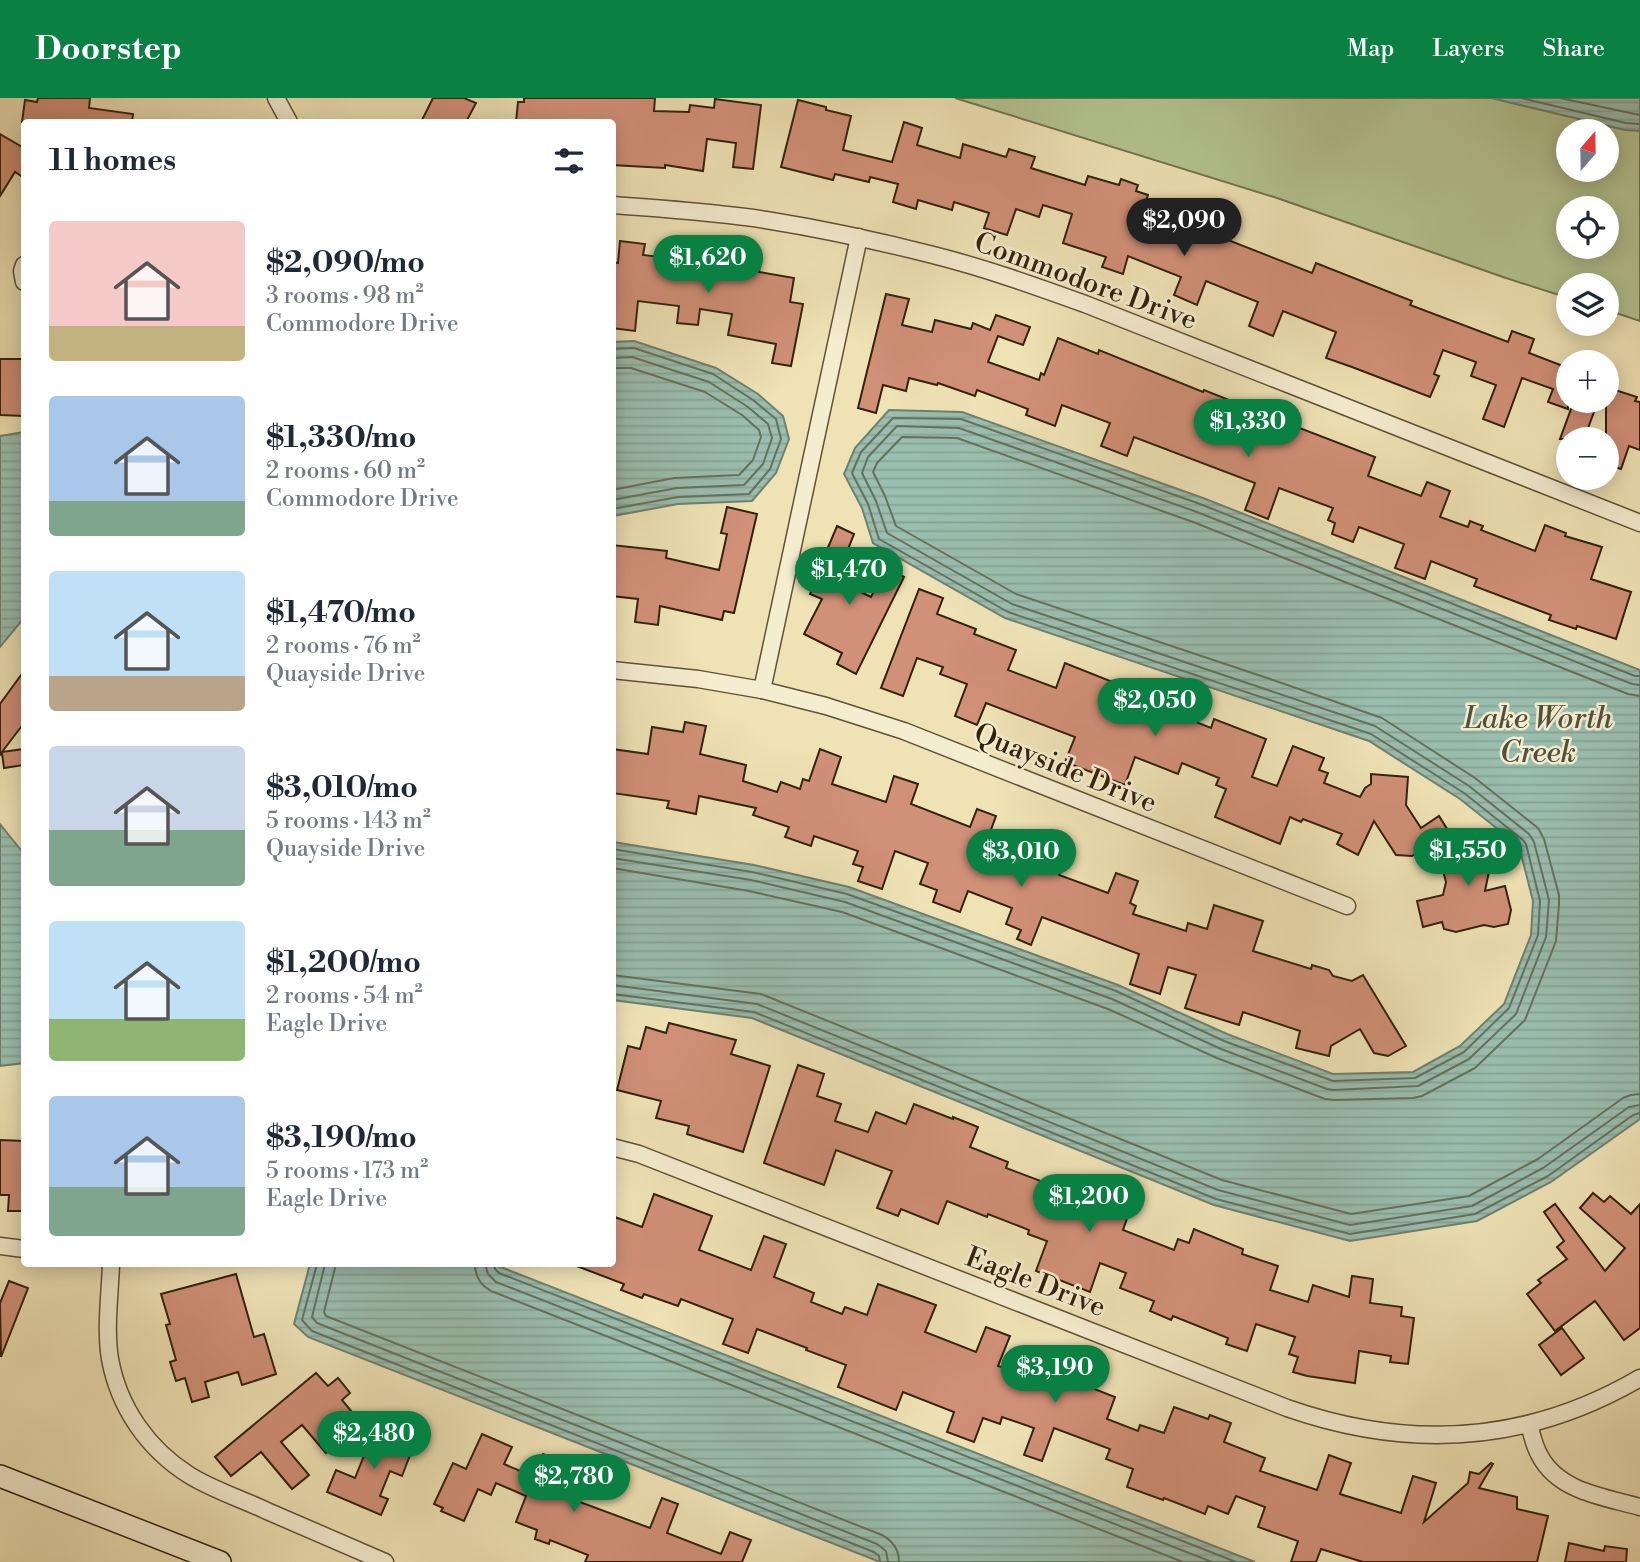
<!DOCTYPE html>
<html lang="en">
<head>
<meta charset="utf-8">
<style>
	:root { --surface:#fff; --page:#f6f6f7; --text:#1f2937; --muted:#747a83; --accent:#0b8043 }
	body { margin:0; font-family:"Libre Bodoni",serif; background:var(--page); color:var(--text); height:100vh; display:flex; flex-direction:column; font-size:26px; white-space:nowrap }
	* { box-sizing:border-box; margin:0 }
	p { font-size:23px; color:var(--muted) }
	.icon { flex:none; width:38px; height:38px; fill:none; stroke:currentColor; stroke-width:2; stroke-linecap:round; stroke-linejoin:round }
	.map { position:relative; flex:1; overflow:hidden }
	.details { position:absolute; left:21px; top:21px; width:595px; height:1148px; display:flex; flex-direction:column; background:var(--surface); border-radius:7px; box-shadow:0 4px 18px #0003 }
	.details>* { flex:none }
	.needle { width:46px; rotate:20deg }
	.fabs { position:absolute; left:1556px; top:21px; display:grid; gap:14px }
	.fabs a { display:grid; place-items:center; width:63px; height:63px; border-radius:50%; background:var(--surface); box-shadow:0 4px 18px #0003; font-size:35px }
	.price { position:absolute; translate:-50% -60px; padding:0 16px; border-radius:24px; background:var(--accent); color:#fff; font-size:23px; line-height:46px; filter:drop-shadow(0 2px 4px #0008) }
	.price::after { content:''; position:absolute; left:50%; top:42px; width:21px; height:16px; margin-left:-10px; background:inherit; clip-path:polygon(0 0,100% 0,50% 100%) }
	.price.selected { background:#222; color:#fff }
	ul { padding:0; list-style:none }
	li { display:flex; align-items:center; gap:21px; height:175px; padding:0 28px }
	li span { display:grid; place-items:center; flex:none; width:196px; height:140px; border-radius:7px; color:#555 }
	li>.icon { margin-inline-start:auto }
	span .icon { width:84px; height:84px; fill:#fffc; stroke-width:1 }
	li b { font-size:30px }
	h2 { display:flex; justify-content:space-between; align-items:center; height:84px; padding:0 28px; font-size:30px }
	header { display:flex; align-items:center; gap:42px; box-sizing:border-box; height:98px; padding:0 35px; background:var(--accent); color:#fff }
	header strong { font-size:33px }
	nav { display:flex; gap:38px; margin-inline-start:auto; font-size:24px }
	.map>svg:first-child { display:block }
	.green { fill:#b4c592; stroke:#73744f; stroke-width:2; fill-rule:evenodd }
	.water { fill:url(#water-rules); stroke:#70806e; stroke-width:2 }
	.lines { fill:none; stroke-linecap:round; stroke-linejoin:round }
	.shore { stroke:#66705e; stroke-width:2 }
	.building { fill:#d19078; stroke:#32220c; stroke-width:2 }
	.street-casing { stroke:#615236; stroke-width:19 }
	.secondary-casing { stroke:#32220c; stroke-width:24 }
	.street { stroke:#f5edd0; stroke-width:16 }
	.secondary { stroke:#f5edd0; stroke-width:21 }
	.labels { text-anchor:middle; stroke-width:5; stroke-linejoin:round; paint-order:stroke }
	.street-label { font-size:28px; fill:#32220c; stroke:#f5edd0 }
	.water-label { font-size:30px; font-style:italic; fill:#51513d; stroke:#f5edd0 }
</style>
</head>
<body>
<header>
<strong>Doorstep</strong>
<nav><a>Map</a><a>Layers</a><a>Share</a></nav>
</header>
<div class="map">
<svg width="1640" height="1464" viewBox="0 0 1640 1464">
	<defs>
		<pattern id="water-rules" width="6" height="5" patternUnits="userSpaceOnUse" patternTransform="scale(1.75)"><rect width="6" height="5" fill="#9abeaf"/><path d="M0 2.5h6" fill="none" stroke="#85a395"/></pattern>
	</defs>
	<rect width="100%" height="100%" fill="#efe3b6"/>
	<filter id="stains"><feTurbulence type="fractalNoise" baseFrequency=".00286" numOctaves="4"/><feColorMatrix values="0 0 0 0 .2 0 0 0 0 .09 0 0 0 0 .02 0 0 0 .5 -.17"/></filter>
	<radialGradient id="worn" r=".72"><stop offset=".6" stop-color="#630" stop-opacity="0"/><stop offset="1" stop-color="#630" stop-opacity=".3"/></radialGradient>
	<path class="green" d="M955,0H1640V223L1607,212L1606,187H1568V200L1503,179L1277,100ZM1568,33H1606V72H1568ZM1568,110H1606V149H1568Z"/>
	<g class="water">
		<polygon points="1491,0 1640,0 1640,33 1625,32"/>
		<polygon points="634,243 716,270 758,296 783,318 789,341 776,375 752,403 678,406 613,418 613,244"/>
		<polygon points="889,312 962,314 1203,400 1640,572 1640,1021 1551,1084 1477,1123 1350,1143 1214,1107 752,920 613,902 613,744 754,767 849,789 1118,887 1227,936 1333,976 1413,974 1460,948 1504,906 1531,837 1533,803 1519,748 1460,701 1369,643 1005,520 873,445 862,410 844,376 855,350"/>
		<polygon points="24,334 24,520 0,549 0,338"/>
		<polygon points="0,726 24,756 24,965 0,968"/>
		<polygon points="310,1166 493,1166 1255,1464 880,1464 308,1239 294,1226"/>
	</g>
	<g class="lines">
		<g class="shore">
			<polyline points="1521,0 1626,25 1640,26"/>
			<polyline points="1560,0 1640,17"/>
			<polyline points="612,251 634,250 713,276 753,302 776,321 781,341 770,371 749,396 678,399 612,411"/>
			<polyline points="612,260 632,259 709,284 748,309 768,326 772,340 763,366 744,387 677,390 612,402"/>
			<polyline points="612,270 631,270 705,294 742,317 759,332 761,339 753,362 739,377 674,380 612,392"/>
			<polyline points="612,751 752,774 847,796 1116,893 1224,943 1333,983 1415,980 1464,954 1509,910 1538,837 1540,803 1526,746 1523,742 1464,695 1371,636 1008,514 879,441 868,406 852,375 861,354 893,320 961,321 1200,406 1635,578 1640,578"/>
			<polyline points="612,760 751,782 845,804 1112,901 1221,951 1327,991 1334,992 1418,988 1469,961 1516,916 1546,839 1549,802 1534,744 1529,736 1469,688 1375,628 1012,506 887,435 876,403 862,375 868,359 897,328 959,330 1197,414 1632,586 1640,587"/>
			<polyline points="612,770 749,793 842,814 1108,911 1217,960 1325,1001 1334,1002 1413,1000 1422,998 1475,970 1525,922 1556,843 1559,806 1559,797 1544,741 1538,730 1475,680 1382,620 1273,582 1016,496 896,428 885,398 873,374 877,365 902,339 957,340 1193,424 1628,596 1640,598"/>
			<polyline points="612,877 761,896 1222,1082 1351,1116 1469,1098 1538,1061 1623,1000 1631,997 1640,996"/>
			<polyline points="612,887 757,906 1218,1092 1350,1127 1472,1108 1543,1070 1629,1009 1640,1007"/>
			<polyline points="612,896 754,914 1216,1101 1350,1136 1475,1116 1548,1078 1633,1017 1640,1015"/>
			<polyline points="317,1166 302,1222 312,1233 874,1454 879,1458 880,1464"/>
			<polyline points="325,1166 312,1219 317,1225 877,1446 886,1453 888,1464"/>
			<path d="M336,1166L324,1214L326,1218L882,1437C893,1443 899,1451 899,1464"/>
			<path d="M475,1166C475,1178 480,1187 491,1193L1183,1464"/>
			<polyline points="485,1166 488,1176 496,1184 1212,1464"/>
			<polyline points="494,1166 495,1171 499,1175 1236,1464"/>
		</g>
	</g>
	<g class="building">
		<polygon points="38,0 90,0 89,10 133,16 132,24 22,24 25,2 37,4"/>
		<polygon points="433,0 464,0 476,5 466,24 421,24"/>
		<polygon points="524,0 655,0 654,13 689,14 690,7 714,10 715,1 761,7 753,71 733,69 736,45 707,41 703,73 665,67 665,70 612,67 612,24 516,24 518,4 524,4"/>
		<polygon points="798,2 826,9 826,12 851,18 843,52 892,64 904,24 922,30 917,47 960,60 963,46 1006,59 1009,51 1035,59 1031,70 1085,87 1088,78 1119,87 1121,81 1138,87 1136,93 1148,97 1144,109 1312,175 1316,165 1412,203 1410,207 1508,244 1512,233 1534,241 1529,255 1568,270 1568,311 1548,304 1553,291 1522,280 1504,329 1483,321 1496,287 1471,278 1476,264 1443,252 1434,276 1439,278 1430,299 1352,269 1326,260 1336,234 1283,213 1273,238 1249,228 1258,204 1206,183 1197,207 1174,197 1181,179 1128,158 1123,176 1102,169 1106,159 1063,145 1072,116 1043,107 1039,119 1016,111 1007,137 984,130 989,115 954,104 952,112 918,102 916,111 893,104 898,86 870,79 869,84 835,76 833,82 781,69"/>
		<polygon points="0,36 24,50 24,80 15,74 0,98"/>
		<polygon points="620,143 645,146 643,157 701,164 703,151 727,154 727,160 760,167 759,174 794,180 790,204 803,206 791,268 772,265 776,246 728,237 732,216 700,211 698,227 677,225 679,208 638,203 635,233 612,230 612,164 618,165"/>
		<polygon points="886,196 909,201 902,227 932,234 935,222 971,231 973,225 990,232 996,217 1030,229 1023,247 998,238 988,264 1039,282 1041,275 1044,277 1058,240 1098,256 1099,252 1203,294 1204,292 1229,302 1222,319 1273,338 1279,322 1375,359 1368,378 1421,398 1427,384 1450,393 1440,419 1468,429 1470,423 1483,428 1481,432 1535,453 1545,427 1566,435 1565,438 1602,449 1591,481 1631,494 1616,541 1577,528 1576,531 1549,522 1551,517 1474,488 1477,481 1431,463 1425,481 1395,470 1404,446 1359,429 1353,444 1332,436 1335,425 1328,422 1333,410 1279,390 1268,421 1245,412 1255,385 1134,339 1127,358 1101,348 1110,325 1062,307 1055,328 1026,317 1028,311 977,292 975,298 938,285 937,287 909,280 906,293 883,287 876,315 858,310"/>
		<polygon points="0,261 24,261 24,318 0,317"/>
		<polygon points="1606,289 1637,299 1635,303 1640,304 1640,352 1629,348 1621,371 1606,366"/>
		<polygon points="1574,303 1598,303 1584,341 1560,341"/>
		<polygon points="727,409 757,416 734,515 724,513 722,522 660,508 658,527 635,524 638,501 612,498 612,447 667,453 666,460 719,472 727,436 721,435"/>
		<polygon points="837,428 854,436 841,469 843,470 837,483 871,499 886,469 904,479 856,576 837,566 842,555 804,536 822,501 810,496 827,461 824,459"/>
		<polygon points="919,491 943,500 937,516 976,531 974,536 1016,552 1008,572 1056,590 1065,565 1135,593 1140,581 1172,594 1165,612 1211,630 1214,621 1266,641 1252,679 1277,688 1293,648 1324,660 1319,672 1328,675 1324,685 1360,699 1365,690 1371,686 1371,676 1408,679 1406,707 1421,730 1439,718 1449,734 1412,758 1396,757 1374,723 1358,757 1337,746 1342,736 1303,721 1301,724 1290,719 1280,746 1215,719 1226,691 1216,687 1219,680 1182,665 1178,676 1135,659 1125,687 1065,664 1075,639 986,605 977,627 955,618 967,586 940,576 943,569 917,560 903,598 881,590"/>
		<polygon points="24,573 24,625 2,654 24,651 24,667 4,670 2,655 0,657 0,606"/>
		<polygon points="685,624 706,628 700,656 746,667 743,683 777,694 781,684 800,691 803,681 809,683 820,651 841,659 832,686 886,704 894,678 918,686 911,706 970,729 977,711 996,718 985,748 1034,768 1046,738 1070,748 1059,777 1108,795 1116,775 1138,783 1130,805 1136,808 1133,816 1186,833 1188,825 1207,831 1214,807 1263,823 1253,853 1311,871 1312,867 1329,872 1333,878 1352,883 1363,877 1406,948 1388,958 1374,955 1360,931 1331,948 1329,958 1296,950 1300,933 1243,914 1239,927 1185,910 1196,877 1168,869 1160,896 1130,886 1139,856 1042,819 1031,847 1017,841 1021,832 1006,826 1012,810 968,793 960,814 933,804 937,792 920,786 928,765 895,753 882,791 858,783 863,769 853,766 858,753 814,738 811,748 785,739 789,729 753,717 756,710 699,698 696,716 667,710 669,703 612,695 612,651 648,656 652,629 683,634"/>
		<polygon points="1485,733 1494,735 1497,749 1494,749 1485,793 1505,788 1511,812 1508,826 1494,829 1484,827 1456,834 1444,831 1442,824 1423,829 1417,803 1443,797 1446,784 1442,769 1448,742"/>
		<polygon points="669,925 736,942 731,956 770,968 743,1054 687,1036 689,1028 656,1020 661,1003 617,992 628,948 640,951 646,929 666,935"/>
		<polygon points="798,967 824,976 817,998 841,1006 835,1023 868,1034 876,1014 906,1026 914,1006 953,1021 953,1019 978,1029 970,1049 1008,1064 1006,1070 1067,1093 1071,1081 1104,1093 1107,1087 1135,1098 1123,1132 1174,1152 1178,1141 1189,1145 1194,1131 1243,1151 1242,1156 1278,1168 1270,1192 1308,1204 1313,1187 1349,1199 1352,1178 1373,1181 1370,1205 1402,1209 1401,1218 1414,1220 1408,1266 1390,1264 1391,1258 1359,1253 1355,1285 1307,1278 1293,1274 1298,1259 1289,1256 1295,1239 1256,1226 1247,1253 1226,1246 1228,1240 1173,1218 1171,1222 1150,1213 1154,1203 1120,1190 1126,1175 1100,1165 1090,1194 1036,1173 1047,1143 1028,1136 1029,1132 988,1116 987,1119 947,1103 938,1126 901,1111 898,1118 877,1110 892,1073 836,1052 824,1087 764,1065"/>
		<polygon points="0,1042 24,1043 24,1113 8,1113 9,1097 0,1097"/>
		<polygon points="1593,1095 1604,1104 1610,1098 1631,1116 1640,1106 1640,1230 1624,1242 1595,1203 1555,1233 1527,1196 1541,1185 1538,1182 1567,1161 1557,1149 1564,1143 1544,1114 1555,1106 1605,1173 1625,1150 1580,1110"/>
		<polygon points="654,1096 712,1118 699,1152 751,1172 764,1138 786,1146 774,1179 814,1195 811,1204 842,1216 845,1209 867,1217 878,1186 914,1199 936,1207 925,1234 976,1254 986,1229 1010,1238 998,1268 1050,1287 1061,1258 1085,1267 1079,1285 1115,1299 1107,1321 1138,1333 1140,1327 1164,1335 1174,1309 1208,1321 1210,1317 1231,1325 1224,1344 1265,1360 1260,1373 1317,1392 1329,1357 1351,1365 1340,1396 1401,1415 1413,1378 1436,1385 1424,1424 1468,1385 1470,1374 1479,1376 1491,1365 1493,1366 1479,1390 1517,1399 1517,1411 1548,1418 1537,1464 1363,1464 1321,1451 1316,1464 1291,1464 1298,1443 1258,1429 1265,1409 1236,1398 1228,1416 1208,1408 1205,1416 1164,1400 1163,1402 1127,1389 1133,1371 1106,1361 1110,1351 1054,1330 1042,1363 1024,1357 1034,1330 1002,1319 1000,1326 983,1320 974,1344 947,1334 954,1314 903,1294 896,1312 838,1289 846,1267 806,1252 807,1250 757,1231 748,1255 723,1246 733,1221 681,1201 678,1208 644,1196 642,1200 621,1192 624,1186 574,1167 612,1166 612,1118 642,1129"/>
		<polygon points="236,1176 254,1239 264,1236 276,1276 242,1287 238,1274 205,1284 209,1299 192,1304 185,1280 176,1283 170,1264 176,1262 166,1227 170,1226 161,1196"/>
		<polygon points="9,1183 28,1190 1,1259 0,1205"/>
		<polygon points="1562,1230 1584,1260 1561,1277 1539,1247"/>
		<polygon points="316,1275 328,1288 338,1280 350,1295 342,1302 361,1325 326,1355 302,1327 281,1344 309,1377 292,1391 261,1354 231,1378 215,1359"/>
		<polygon points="376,1328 415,1344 402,1378 390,1373 380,1398 388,1401 381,1417 327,1394 336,1372 355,1380"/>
		<polygon points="482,1336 512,1349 504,1366 534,1379 543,1356 562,1363 550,1393 650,1430 662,1400 678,1406 667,1435 721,1456 730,1434 751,1442 742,1464 585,1464 588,1457 550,1442 549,1446 535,1441 537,1432 516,1424 526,1398 496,1385 491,1397 478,1391 464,1423 441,1413 443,1410 434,1406 453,1365 466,1371"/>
		<polygon points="1569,1445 1604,1453 1605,1448 1627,1451 1626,1464 1565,1464"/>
	</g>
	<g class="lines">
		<g class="street-casing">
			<g id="street">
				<polyline points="276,0 289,24"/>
				<path d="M612,107C664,111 715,114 766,122C822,131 878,143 933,157C985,170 1035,188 1085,206L1640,425"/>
				<polyline points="24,167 22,173 24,184"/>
				<polyline points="612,572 698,581 762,592 826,608 904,633 1347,808"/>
				<polyline points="762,592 859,139"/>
				<path d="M612,1049L639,1056L1287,1310C1410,1353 1527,1346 1640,1280"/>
				<polyline points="0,1148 24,1151"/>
				<path d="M111,1166C110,1197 105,1230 110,1261C119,1310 148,1351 189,1377C213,1392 242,1401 267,1413C306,1430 345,1447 385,1464"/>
				<path d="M1529,1326C1532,1337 1534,1348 1540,1358C1559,1394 1605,1399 1640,1409"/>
			</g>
		</g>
		<g class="secondary-casing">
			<polyline id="secondary" points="0,1378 220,1464"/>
		</g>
		<use href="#street" class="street"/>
		<use href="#secondary" class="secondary"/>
	</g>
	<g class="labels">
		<g class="street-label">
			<text transform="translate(1086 182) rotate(20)" y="10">Commodore Drive</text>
			<text transform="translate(1066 669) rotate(22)" y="10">Quayside Drive</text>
			<text transform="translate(1036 1183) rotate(21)" y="10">Eagle Drive</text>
		</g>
		<g class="water-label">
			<text x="1538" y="630">Lake Worth<tspan x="1538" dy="34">Creek</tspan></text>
		</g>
	</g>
	<rect width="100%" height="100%" filter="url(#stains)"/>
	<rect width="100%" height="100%" fill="url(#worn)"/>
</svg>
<div class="fabs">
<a><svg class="needle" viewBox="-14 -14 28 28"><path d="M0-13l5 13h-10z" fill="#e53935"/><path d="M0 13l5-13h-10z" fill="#747a83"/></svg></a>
<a><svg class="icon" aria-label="locate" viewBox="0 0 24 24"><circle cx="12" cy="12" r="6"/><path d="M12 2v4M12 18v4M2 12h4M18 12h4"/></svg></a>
<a><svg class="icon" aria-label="layers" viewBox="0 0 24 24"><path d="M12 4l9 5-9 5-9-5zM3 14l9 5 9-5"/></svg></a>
<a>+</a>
<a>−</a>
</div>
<b class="price selected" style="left:1184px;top:160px">$2,090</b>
<b class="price" style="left:708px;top:197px">$1,620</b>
<b class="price" style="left:1248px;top:361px">$1,330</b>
<b class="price" style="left:849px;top:509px">$1,470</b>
<b class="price" style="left:1155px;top:640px">$2,050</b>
<b class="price" style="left:1468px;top:790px">$1,550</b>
<b class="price" style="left:1021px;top:791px">$3,010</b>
<b class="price" style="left:1089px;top:1136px">$1,200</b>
<b class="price" style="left:1055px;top:1307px">$3,190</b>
<b class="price" style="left:374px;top:1373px">$2,480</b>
<b class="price" style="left:574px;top:1416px">$2,780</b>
<section class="details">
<h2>11 homes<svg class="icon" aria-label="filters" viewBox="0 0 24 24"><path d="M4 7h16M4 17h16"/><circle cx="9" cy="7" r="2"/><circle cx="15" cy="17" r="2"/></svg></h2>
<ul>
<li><span style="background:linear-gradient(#f6c9c9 75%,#c2b280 0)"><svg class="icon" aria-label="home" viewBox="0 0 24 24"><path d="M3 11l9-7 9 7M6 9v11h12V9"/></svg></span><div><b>$2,090/mo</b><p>3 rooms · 98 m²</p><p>Commodore Drive</p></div></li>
<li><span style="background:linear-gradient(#a9c7e8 75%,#7fa58c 0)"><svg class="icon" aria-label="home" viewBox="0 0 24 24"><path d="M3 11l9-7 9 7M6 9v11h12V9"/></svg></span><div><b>$1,330/mo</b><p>2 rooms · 60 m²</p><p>Commodore Drive</p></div></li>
<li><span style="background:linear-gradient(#bfe0f5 75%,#b9a48a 0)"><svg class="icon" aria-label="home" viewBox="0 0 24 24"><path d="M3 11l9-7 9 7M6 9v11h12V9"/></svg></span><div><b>$1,470/mo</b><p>2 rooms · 76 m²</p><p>Quayside Drive</p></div></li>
<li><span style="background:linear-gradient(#c9d6e8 60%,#7fa58c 0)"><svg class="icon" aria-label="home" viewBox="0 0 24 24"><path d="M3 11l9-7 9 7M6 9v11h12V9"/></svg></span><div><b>$3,010/mo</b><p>5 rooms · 143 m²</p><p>Quayside Drive</p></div></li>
<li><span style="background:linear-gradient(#bfe0f5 70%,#8fb573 0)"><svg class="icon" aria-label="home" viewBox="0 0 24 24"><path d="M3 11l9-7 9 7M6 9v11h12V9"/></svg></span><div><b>$1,200/mo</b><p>2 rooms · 54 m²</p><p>Eagle Drive</p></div></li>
<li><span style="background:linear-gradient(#a9c7e8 65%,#7fa58c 0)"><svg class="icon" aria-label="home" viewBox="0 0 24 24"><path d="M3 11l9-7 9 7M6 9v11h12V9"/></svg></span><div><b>$3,190/mo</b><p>5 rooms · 173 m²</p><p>Eagle Drive</p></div></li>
</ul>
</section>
</div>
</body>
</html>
